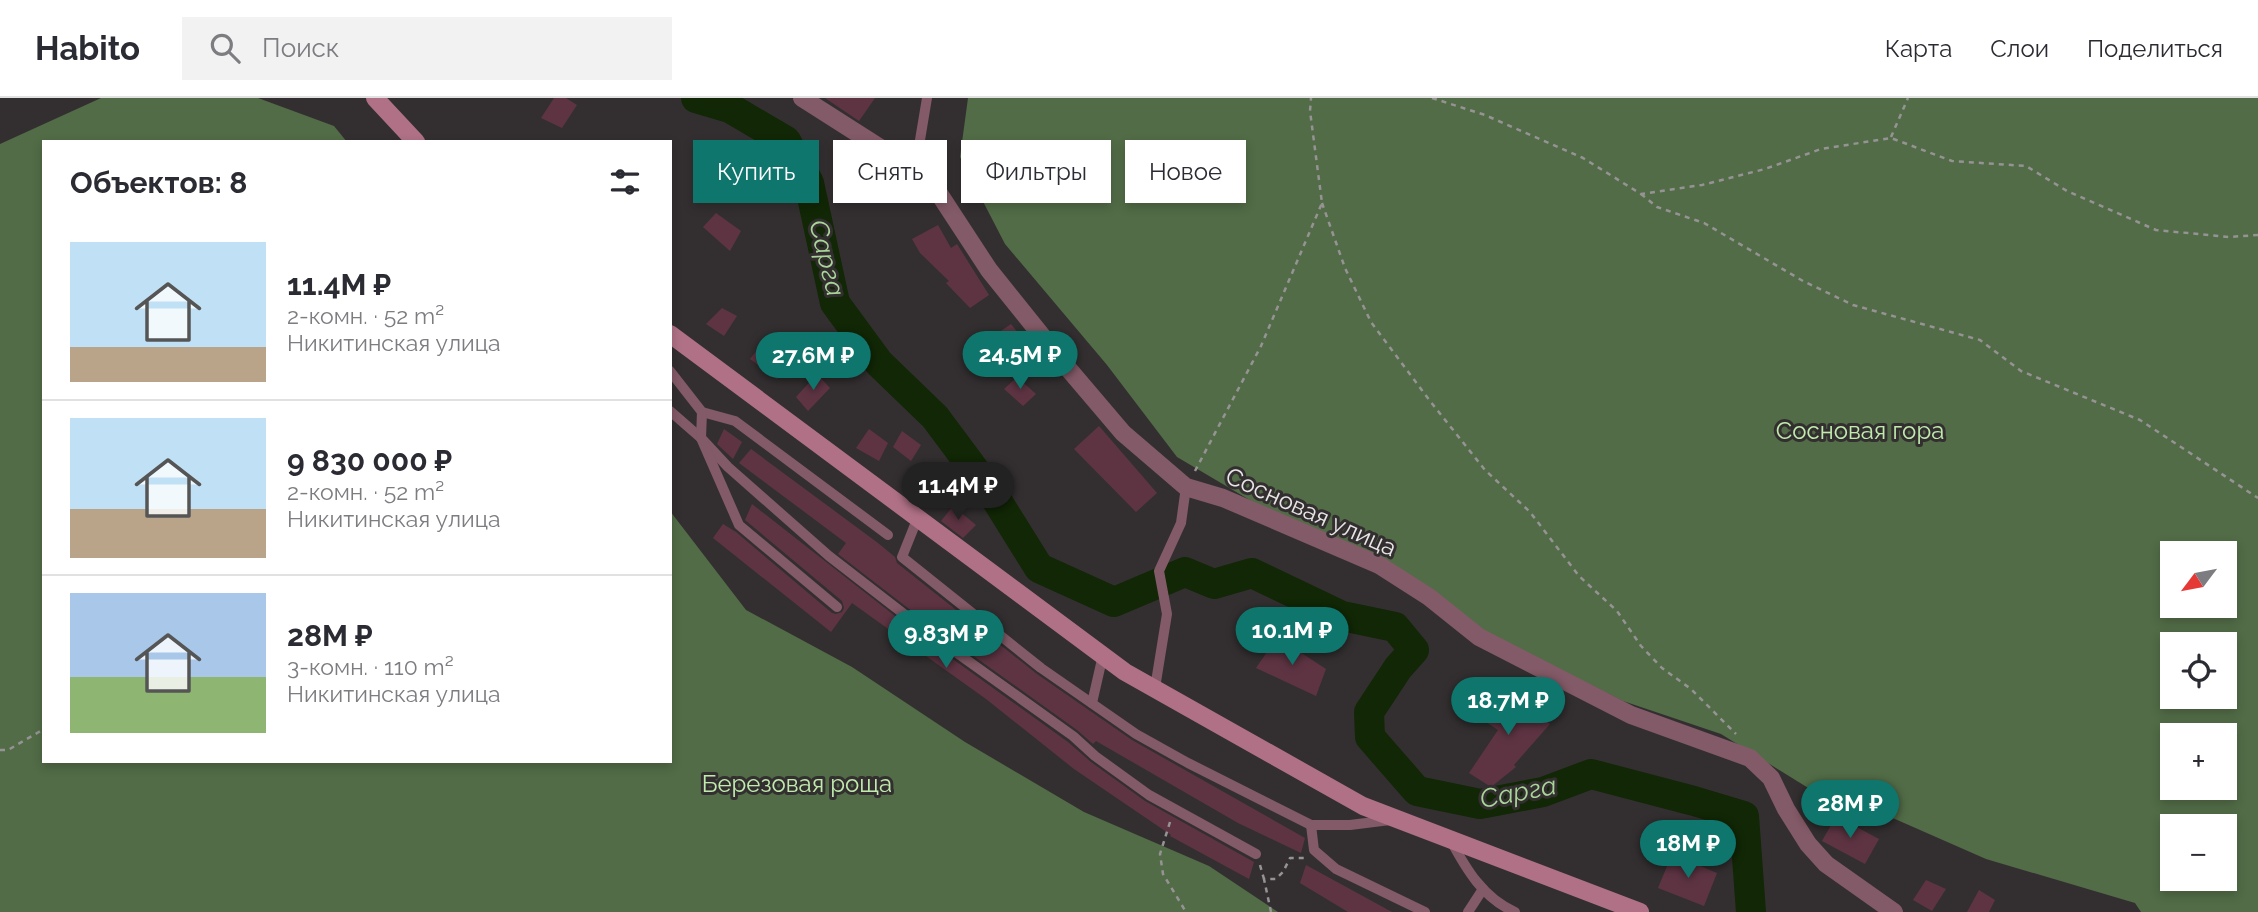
<!DOCTYPE html>
<html lang="ru">
<head>
<meta charset="utf-8">
<style>
	:root { --surface:#fff; --page:#f2f2f3; --text:#2b2b33; --muted:#7c7c81; --line:#e1e1e2; --accent:#0f766e }
	body { margin:0; font-family:Raleway,sans-serif; background:var(--page); color:var(--text); height:100vh; display:flex; flex-direction:column; font-size:26px; white-space:nowrap }
	* { box-sizing:border-box; margin:0 }
	p { font-size:23px; color:var(--muted) }
	.icon { flex:none; width:38px; height:38px; fill:none; stroke:currentColor; stroke-width:2; stroke-linecap:round; stroke-linejoin:round }
	.map { position:relative; flex:1; overflow:hidden }
	.panel { position:absolute; left:42px; top:42px; width:630px; height:623px; display:flex; flex-direction:column; background:var(--surface); border-radius:0px; box-shadow:0 4px 10px #0003 }
	.panel>* { flex:none }
	.guide { position:absolute; left:693px; top:42px; width:665px; height:63px; display:flex; gap:14px }
	.needle { width:46px; rotate:238deg }
	.fabs { position:absolute; left:2160px; top:443px; display:grid; gap:14px }
	.fabs a { display:grid; place-items:center; width:77px; height:77px; border-radius:0px; background:var(--surface); box-shadow:0 4px 10px #0003; font-size:35px }
	.price { position:absolute; translate:-50% -60px; padding:0 16px; border-radius:24px; background:var(--accent); color:#fff; font-size:23px; line-height:46px; filter:drop-shadow(0 2px 4px #0008) }
	.price::after { content:''; position:absolute; left:50%; top:42px; width:21px; height:16px; margin-left:-10px; background:inherit; clip-path:polygon(0 0,100% 0,50% 100%) }
	.price.on { background:#222; color:#fff }
	ul { padding:0; list-style:none }
	li { display:flex; align-items:center; gap:21px; height:175px; padding:0 28px }
	li+li { border-top:2px solid var(--line) }
	li span { display:grid; place-items:center; flex:none; width:196px; height:140px; border-radius:0px; color:#555 }
	li>.icon { margin-inline-start:auto }
	span .icon { width:84px; height:84px; fill:#fffc; stroke-width:1 }
	li b { font-size:30px }
	h2 { display:flex; justify-content:space-between; align-items:center; height:84px; padding:0 28px; font-size:30px }
	.tag { padding:0 24px; border-radius:0px; background:var(--surface); box-shadow:0 4px 10px #0003; font-size:24px; line-height:63px }
	.tag.on { background:var(--accent); color:#fff }
	header { display:flex; align-items:center; gap:42px; box-sizing:border-box; height:98px; padding:0 35px; background:var(--surface); border-bottom:2px solid var(--line) }
	header strong { font-size:33px }
	nav { display:flex; gap:38px; margin-inline-start:auto; font-size:24px }
	.search { width:490px; height:63px; background:var(--page); display:flex; align-items:center; gap:18px; box-sizing:border-box; padding:0 24px; border-radius:0px; color:var(--muted); font-size:26px }
	.map>svg:first-child { display:block }
	.forest { fill:#526c47; fill-rule:evenodd }
	.lines { fill:none; stroke-linecap:round; stroke-linejoin:round }
	.river { stroke:#112705; stroke-width:30 }
	.building { fill:#5e3443 }
	.path { stroke:#969394; stroke-width:2.5; stroke-dasharray:5 5; stroke-linecap:butt }
	.lane { stroke:#835a67; stroke-width:10 }
	.street { stroke:#835a67; stroke-width:18 }
	.secondary { stroke:#b07186; stroke-width:18 }
	.labels { text-anchor:middle; stroke-width:6; stroke-linejoin:round; paint-order:stroke }
	.park-label { font-size:24px; fill:#c0ebad; stroke:#332f30 }
	.street-label { font-size:24px; fill:#e8e5e6; stroke:#332f30 }
	.water-label { font-size:26px; font-style:italic; fill:#aad598; stroke:#332f30 }
</style>
</head>
<body>
<header>
<strong>Habito</strong>
<div class="search"><svg class="icon" aria-label="search" viewBox="0 0 24 24"><circle cx="10" cy="10" r="6"/><path d="M15 15l6 6"/></svg>Поиск</div>
<nav><a>Карта</a><a>Слои</a><a>Поделиться</a></nav>
</header>
<div class="map">
<svg width="2258" height="814" viewBox="0 0 2258 814">
	<rect width="100%" height="100%" fill="#332f30"/>
	<g class="forest">
		<polygon points="101,0 258,0 334,28 347,44 44,44 44,663 670,663 670,413 746,512 852,569 965,644 1084,714 1209,768 1278,814 0,814 0,46"/>
		<path d="M968,0H2258V814H2141L2135,805L1986,761L1895,721L1818,696L1721,636L1623,603L1484,534L1265,411L1177,359L1107,267L1005,146L960,59ZM2172,455H2224V508H2172ZM2172,546H2224V598H2172ZM2172,637H2224V690H2172ZM2172,728H2224V780H2172Z"/>
	</g>
	<g class="lines">
		<polyline class="river" points="696,0 730,10 786,43 809,85 835,205 879,265 935,319 996,401 1039,470 1114,504 1185,474 1214,486 1252,475 1342,518 1395,529 1414,552 1398,570 1369,614 1370,639 1417,693 1480,706 1543,694 1591,676 1694,703 1744,718 1751,814"/>
	</g>
	<g class="building">
		<polygon points="554,0 566,0 577,7 562,30 541,20"/>
		<polygon points="825,0 875,0 859,23"/>
		<polygon points="716,115 741,133 730,153 703,129"/>
		<polygon points="938,127 951,150 957,146 989,197 970,210 946,185 949,183 920,155 912,141"/>
		<polygon points="722,210 737,218 724,238 706,226"/>
		<polygon points="1011,226 1027,246 999,264 982,246"/>
		<polygon points="762,246 786,263 777,281 750,261"/>
		<polygon points="817,276 830,290 808,313 796,299"/>
		<polygon points="1017,279 1036,296 1023,308 1004,291"/>
		<polygon points="1099,328 1157,395 1136,414 1074,351"/>
		<polygon points="724,331 742,344 733,361 717,346"/>
		<polygon points="869,331 888,345 879,363 856,350"/>
		<polygon points="902,333 921,347 911,363 893,349"/>
		<polygon points="751,351 878,445 895,459 897,465 1037,576 1132,642 1305,740 1301,755 1238,725 1096,643 1093,646 1077,632 926,524 838,456 846,445 739,365"/>
		<polygon points="752,406 918,536 1068,644 1091,664 1145,703 1254,764 1249,781 1170,738 1171,737 1074,671 986,601 852,505 831,534 713,440 723,426 736,434 832,515 836,516 842,514 844,510 842,503 745,422"/>
		<polygon points="953,408 976,427 963,440 941,423"/>
		<polygon points="1277,539 1326,571 1316,598 1256,570"/>
		<polygon points="1506,587 1550,626 1514,667 1516,669 1491,689 1469,675 1498,632 1483,622"/>
		<polygon points="1836,718 1879,741 1865,766 1822,743"/>
		<polygon points="1672,756 1717,775 1704,808 1658,790"/>
		<polygon points="1306,767 1392,814 1348,814 1300,785"/>
		<polygon points="1926,782 1946,791 1932,813 1913,802"/>
		<polygon points="1979,792 1995,802 1989,814 1967,814"/>
	</g>
	<g class="lines">
		<g class="path">
			<polyline points="1432,0 1485,17 1583,60 1641,96 1702,87 1765,71 1821,51 1891,40 1952,63 2026,68 2067,93 2156,132 2229,139 2258,137"/>
			<polyline points="1891,39 1908,0"/>
			<polyline points="1641,96 1657,109 1704,125 1803,183 1853,207 1980,242 2021,273 2140,322 2258,400"/>
			<polyline points="1322,105 1345,170 1371,224 1430,303 1485,372 1530,414 1579,478 1617,513 1641,548 1662,570 1691,591 1736,636"/>
			<polyline points="1195,373 1261,248 1322,105 1310,13 1311,0"/>
			<polyline points="0,652 8,652 44,631"/>
			<polyline points="1170,724 1160,756 1163,776 1186,814"/>
			<polyline points="1260,767 1264,781"/>
			<polyline points="1271,814 1264,781 1276,781 1283,774 1290,760 1304,760"/>
		</g>
		<g class="lane">
			<polyline points="915,72 927,0"/>
			<polyline points="670,273 702,314 735,323 888,437"/>
			<polyline points="670,313 701,340 728,369 829,458 922,530 1073,638 1095,658 1149,697 1256,756"/>
			<polyline points="702,314 701,340 739,427 837,509"/>
			<polyline points="918,419 902,459 1041,570 1136,636 1188,665 1311,727 1350,727 1390,722"/>
			<polyline points="1155,590 1167,516 1159,473 1181,425 1186,389"/>
			<polyline points="1092,605 1103,557"/>
			<polyline points="1311,727 1314,752 1336,771 1425,814"/>
			<path d="M1450,741C1466,771 1483,800 1515,814"/>
			<polyline points="1468,814 1483,791"/>
		</g>
		<polyline class="street" points="802,0 915,72 936,91 989,172 1066,268 1123,335 1186,389 1223,400 1379,467 1429,499 1479,539 1631,617 1750,660 1771,680 1786,711 1808,746 1826,766 1894,814"/>
		<g class="secondary">
			<polyline points="375,0 416,44"/>
			<polyline points="670,236 1125,574 1363,708 1640,814"/>
		</g>
	</g>
	<g class="labels">
		<g class="park-label">
			<text x="1860" y="341">Сосновая гора</text>
			<text x="797" y="694">Березовая роща</text>
		</g>
		<g class="street-label">
			<text transform="translate(1311 414) rotate(24)" y="8">Сосновая улица</text>
		</g>
		<g class="water-label">
			<text transform="translate(827 160) rotate(76)" y="9">Сарга</text>
			<text transform="translate(1518 694) rotate(-11)" y="9">Сарга</text>
		</g>
	</g>
</svg>
<div class="fabs">
<a><svg class="needle" viewBox="-14 -14 28 28"><path d="M0-13l5 13h-10z" fill="#e53935"/><path d="M0 13l5-13h-10z" fill="#7c7c81"/></svg></a>
<a><svg class="icon" aria-label="locate" viewBox="0 0 24 24"><circle cx="12" cy="12" r="6"/><path d="M12 2v4M12 18v4M2 12h4M18 12h4"/></svg></a>
<a>+</a>
<a>−</a>
</div>
<b class="price" style="left:1020px;top:293px">24.5M ₽</b>
<b class="price" style="left:813px;top:294px">27.6M ₽</b>
<b class="price on" style="left:958px;top:424px">11.4M ₽</b>
<b class="price" style="left:1292px;top:569px">10.1M ₽</b>
<b class="price" style="left:946px;top:572px">9.83M ₽</b>
<b class="price" style="left:1508px;top:639px">18.7M ₽</b>
<b class="price" style="left:1850px;top:742px">28M ₽</b>
<b class="price" style="left:1688px;top:782px">18M ₽</b>
<div class="guide">
<a class="tag on">Купить</a>
<a class="tag">Снять</a>
<a class="tag">Фильтры</a>
<a class="tag">Новое</a>
</div>
<section class="panel">
<h2>Объектов: 8<svg class="icon" aria-label="filters" viewBox="0 0 24 24"><path d="M4 7h16M4 17h16"/><circle cx="9" cy="7" r="2"/><circle cx="15" cy="17" r="2"/></svg></h2>
<ul>
<li><span style="background:linear-gradient(#bfe0f5 75%,#b9a48a 0)"><svg class="icon" aria-label="home" viewBox="0 0 24 24"><path d="M3 11l9-7 9 7M6 9v11h12V9"/></svg></span><div><b>11.4M ₽</b><p>2-комн. · 52 m²</p><p>Никитинская улица</p></div></li>
<li><span style="background:linear-gradient(#bfe0f5 65%,#b9a48a 0)"><svg class="icon" aria-label="home" viewBox="0 0 24 24"><path d="M3 11l9-7 9 7M6 9v11h12V9"/></svg></span><div><b>9 830 000 ₽</b><p>2-комн. · 52 m²</p><p>Никитинская улица</p></div></li>
<li><span style="background:linear-gradient(#a9c7e8 60%,#8fb573 0)"><svg class="icon" aria-label="home" viewBox="0 0 24 24"><path d="M3 11l9-7 9 7M6 9v11h12V9"/></svg></span><div><b>28M ₽</b><p>3-комн. · 110 m²</p><p>Никитинская улица</p></div></li>
</ul>
</section>
</div>
</body>
</html>
